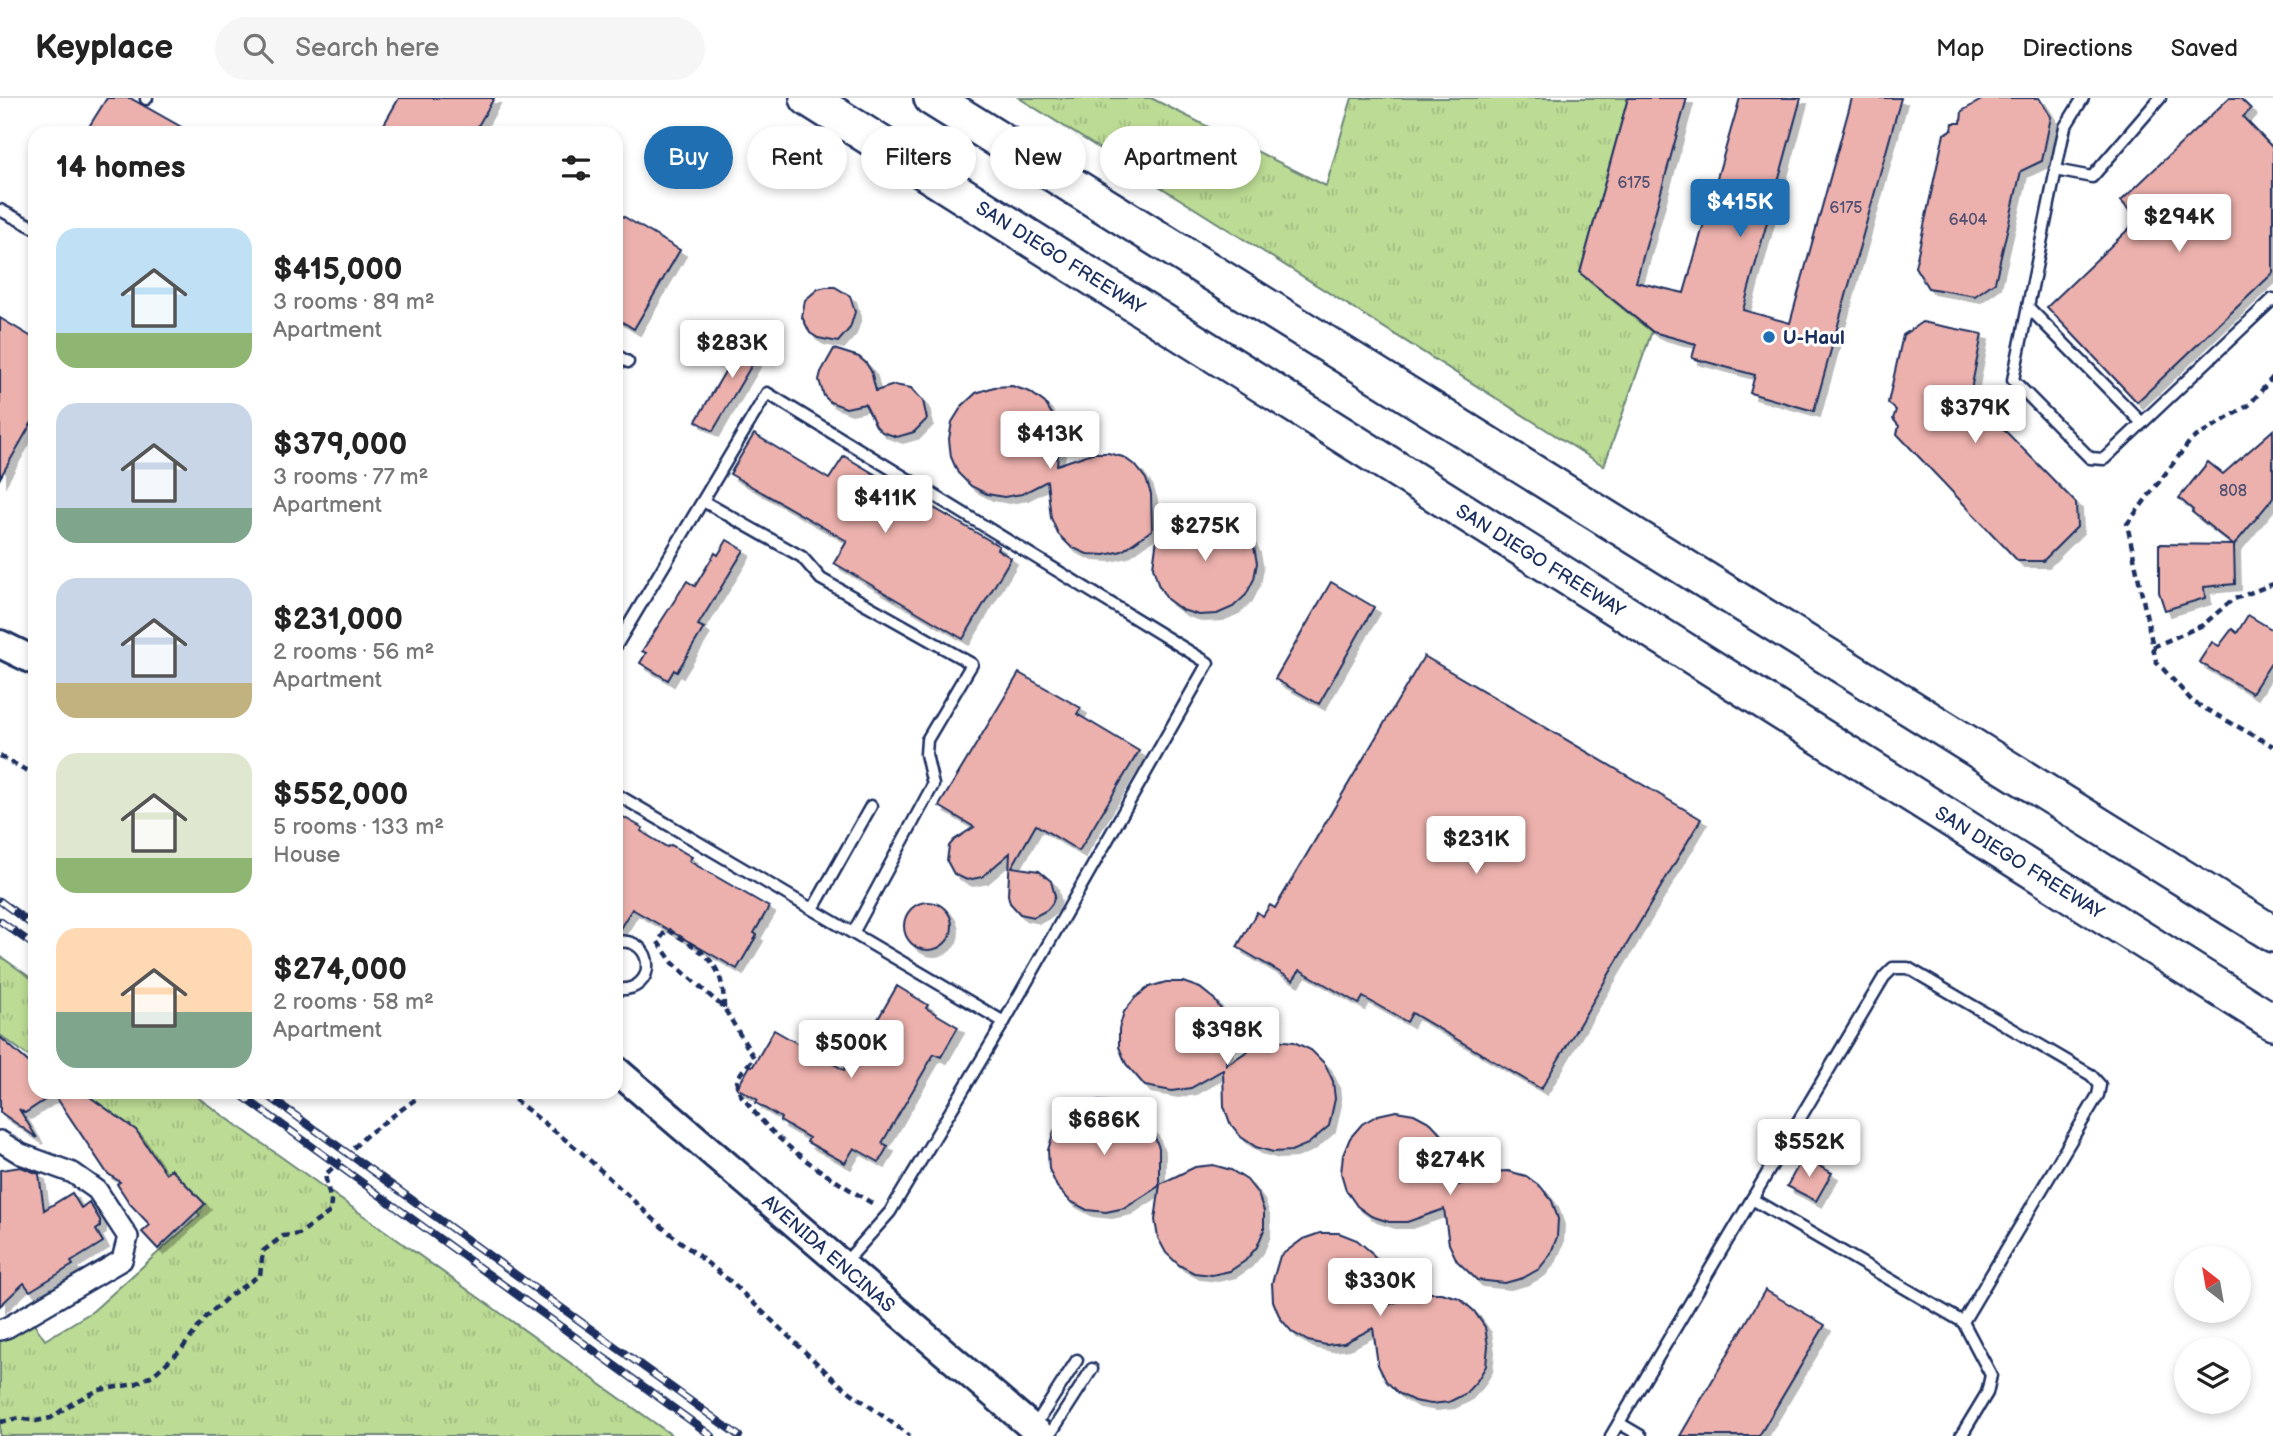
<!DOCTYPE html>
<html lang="en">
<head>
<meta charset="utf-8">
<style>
	:root { --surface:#fff; --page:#f6f6f6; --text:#222; --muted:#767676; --line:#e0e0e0; --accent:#1f6fb2 }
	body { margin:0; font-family:"Balsamiq Sans",sans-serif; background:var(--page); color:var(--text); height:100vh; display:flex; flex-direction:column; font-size:26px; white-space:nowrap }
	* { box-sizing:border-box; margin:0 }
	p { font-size:23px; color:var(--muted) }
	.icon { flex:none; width:38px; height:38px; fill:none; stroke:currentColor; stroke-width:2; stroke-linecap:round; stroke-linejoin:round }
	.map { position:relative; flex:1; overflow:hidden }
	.details { position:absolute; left:28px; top:28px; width:595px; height:973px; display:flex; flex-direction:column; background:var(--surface); border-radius:21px; box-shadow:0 4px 10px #0003 }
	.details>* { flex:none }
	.guide { position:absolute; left:644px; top:28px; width:665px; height:63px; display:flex; gap:14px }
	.needle { width:46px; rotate:329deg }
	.buttons { position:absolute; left:2174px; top:1148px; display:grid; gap:14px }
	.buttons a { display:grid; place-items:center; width:77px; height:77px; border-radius:50%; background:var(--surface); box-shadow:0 4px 10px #0003; font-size:35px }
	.price { position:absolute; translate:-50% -60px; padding:0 16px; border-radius:7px; background:#fff; color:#222; font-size:23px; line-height:46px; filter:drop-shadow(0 2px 4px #0008) }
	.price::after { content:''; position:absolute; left:50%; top:42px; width:21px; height:16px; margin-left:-10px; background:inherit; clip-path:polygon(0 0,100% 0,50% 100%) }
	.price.current { background:var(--accent); color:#fff }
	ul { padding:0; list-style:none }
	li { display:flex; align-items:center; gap:21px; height:175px; padding:0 28px }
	li span { display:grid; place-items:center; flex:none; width:196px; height:140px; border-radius:21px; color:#555 }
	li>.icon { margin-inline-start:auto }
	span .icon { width:84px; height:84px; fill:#fffc; stroke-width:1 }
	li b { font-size:30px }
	h2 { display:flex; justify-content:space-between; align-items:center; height:84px; padding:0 28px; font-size:30px }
	.chip { padding:0 24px; border-radius:32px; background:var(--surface); box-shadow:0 4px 10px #0003; font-size:24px; line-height:63px }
	.chip.current { background:var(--accent); color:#fff }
	header { display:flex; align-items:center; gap:42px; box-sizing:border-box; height:98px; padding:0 35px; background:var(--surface); border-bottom:2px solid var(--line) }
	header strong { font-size:33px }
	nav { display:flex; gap:38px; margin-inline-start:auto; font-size:24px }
	.search { width:490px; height:63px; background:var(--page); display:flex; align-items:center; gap:18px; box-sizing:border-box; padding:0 24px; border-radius:38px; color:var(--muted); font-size:26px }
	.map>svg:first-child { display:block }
	.grass { fill:url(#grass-tufts); stroke:#6c8579; stroke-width:2 }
	.building { fill:#edb1ad; stroke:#1b2f5e; stroke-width:2; filter:url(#shadow) }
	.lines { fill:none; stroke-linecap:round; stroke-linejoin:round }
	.lane-casing { stroke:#1b2f5e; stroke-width:15 }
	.street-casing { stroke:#1b2f5e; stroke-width:24 }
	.secondary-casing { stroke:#1b2f5e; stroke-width:32 }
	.highway-casing { stroke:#1b2f5e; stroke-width:40 }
	.path { stroke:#1b2f5e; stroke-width:4.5; stroke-dasharray:7 5; stroke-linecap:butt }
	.lane { stroke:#fff; stroke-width:10 }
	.street { stroke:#fff; stroke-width:19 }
	.secondary { stroke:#fff; stroke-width:26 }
	.highway { stroke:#fff; stroke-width:35 }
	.rail-casing { stroke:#1b2f5e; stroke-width:8 }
	.rail { stroke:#fff; stroke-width:5; stroke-dasharray:16; stroke-linecap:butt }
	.poi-dot { fill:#1f6fb2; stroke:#fff; stroke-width:2.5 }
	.labels { text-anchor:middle; stroke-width:6; stroke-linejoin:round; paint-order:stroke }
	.number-label { font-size:16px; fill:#505072 }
	.street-label { font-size:19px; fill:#1b2f5e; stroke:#fff }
	.poi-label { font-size:19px; font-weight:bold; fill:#1b2f5e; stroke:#fff; text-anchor:start }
</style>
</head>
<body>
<header>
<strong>Keyplace</strong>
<div class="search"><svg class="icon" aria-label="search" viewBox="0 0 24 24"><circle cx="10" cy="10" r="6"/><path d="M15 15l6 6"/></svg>Search here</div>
<nav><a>Map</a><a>Directions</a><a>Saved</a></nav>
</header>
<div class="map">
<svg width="2273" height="1338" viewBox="0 0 2273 1338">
	<defs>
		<pattern id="grass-tufts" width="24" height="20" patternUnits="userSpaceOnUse" patternTransform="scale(1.75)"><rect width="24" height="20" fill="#bcdb94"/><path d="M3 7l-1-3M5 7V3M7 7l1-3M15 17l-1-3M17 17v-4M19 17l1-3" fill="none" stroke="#a1bc82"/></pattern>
		<filter id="shadow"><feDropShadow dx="6" dy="6" stdDeviation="0" flood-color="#0004"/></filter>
	</defs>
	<rect width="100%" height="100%" fill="#fff"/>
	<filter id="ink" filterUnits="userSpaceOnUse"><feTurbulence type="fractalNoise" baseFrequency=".0143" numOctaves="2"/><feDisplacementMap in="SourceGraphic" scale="14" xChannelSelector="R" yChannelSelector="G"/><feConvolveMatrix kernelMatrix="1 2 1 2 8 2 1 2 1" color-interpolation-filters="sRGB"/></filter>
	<g filter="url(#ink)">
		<g class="grass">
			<polygon points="1019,0 1151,0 1326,88 1352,0 1628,0 1580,175 1652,233 1604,368"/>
			<polygon points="0,858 35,883 35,963 0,937"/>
			<polygon points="77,994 190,994 673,1338 0,1338 0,1240 34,1226 45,1242 93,1213 200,1117 125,1030"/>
		</g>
		<g class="building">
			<polygon points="107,0 130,0 192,35 85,35"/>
			<polygon points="399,0 494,0 474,35 379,35"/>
			<polygon points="1628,0 1687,0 1636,184 1684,195 1740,0 1801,0 1743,212 1790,225 1852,0 1901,0 1814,313 1750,295 1755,277 1692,260 1696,246 1653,234 1580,175"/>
			<polygon points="1985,0 2039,0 2051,19 2042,63 2021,73 1995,184 1975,198 1928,190 1915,169 1944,36 1952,32 1953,25 1961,25 1962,13"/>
			<polygon points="2229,0 2240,0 2251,11 2243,19 2273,50 2273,175 2137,304 2047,209 2138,122 2121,103"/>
			<polygon points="616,114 680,152 634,231 616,220"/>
			<polygon points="826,189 835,189 850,198 855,214 850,230 838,244 818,240 810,235 802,219 805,202 818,191"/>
			<polygon points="0,220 35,241 35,319 0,380"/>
			<polygon points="1922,224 1982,236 1970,297 2076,405 2077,429 2043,463 2018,463 1897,336 1899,328 1893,321 1896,312 1888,305 1903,237"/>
			<polygon points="750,231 767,241 713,333 696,323"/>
			<polygon points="834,251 859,259 866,265 871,273 876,293 894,287 911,290 923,303 927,321 914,334 897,339 882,334 876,328 865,306 846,310 830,304 824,298 819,282 821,274"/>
			<polygon points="1012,288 1030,294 1045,305 1055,321 1060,339 1057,367 1092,355 1108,355 1123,359 1136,368 1146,381 1151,396 1152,432 1122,453 1105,457 1087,456 1071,449 1058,436 1051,420 1047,383 1022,396 1004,399 987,396 971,388 958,375 951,359 949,341 952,324 962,308 976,295 994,289"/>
			<polygon points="2273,332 2273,400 2234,447 2235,486 2204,489 2205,500 2165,512 2159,494 2159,446 2233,447 2192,414 2193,412 2179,400 2208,364 2223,376"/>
			<polygon points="754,336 829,381 844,358 883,381 880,386 919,409 920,406 933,413 934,410 999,448 997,451 1011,460 963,541 834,465 847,443 730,376"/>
			<polygon points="1205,414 1221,416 1235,424 1247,435 1254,449 1257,465 1254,481 1246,497 1233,509 1217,516 1199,517 1182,512 1167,501 1158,486 1153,469 1158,433 1189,417"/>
			<polygon points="727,442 744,452 698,527 704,530 702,533 677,574 674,572 668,582 640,565 646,555 642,553 687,483 695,488 715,455 718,457"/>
			<polygon points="1331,484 1374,509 1319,606 1275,581"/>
			<polygon points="2248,517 2273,532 2273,562 2252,595 2199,564 2212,544 2219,548 2232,531 2237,535"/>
			<polygon points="1424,558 1701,721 1541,991 1412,915 1407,924 1363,899 1359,906 1300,872 1293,882 1237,849 1257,814 1263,818 1270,807 1275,810"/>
			<polygon points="1019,575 1081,610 1077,616 1139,653 1079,753 1036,727 1012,769 1039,773 1051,783 1055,798 1052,806 1047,812 1034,819 1020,816 1010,805 1008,797 1010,755 982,779 967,782 954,776 947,763 949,748 954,742 974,729 939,708"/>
			<polygon points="616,715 643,730 641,733 647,737 667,749 671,747 692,759 689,763 769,809 754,835 757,837 737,871 632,811 616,837"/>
			<circle cx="928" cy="828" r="24"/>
			<polygon points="1166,884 1183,884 1200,890 1214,901 1224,916 1228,933 1226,967 1257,947 1275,942 1294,944 1311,952 1325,966 1333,983 1335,1001 1329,1028 1308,1046 1291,1053 1273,1054 1256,1049 1241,1039 1230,1025 1224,1008 1223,972 1191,990 1172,993 1145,988 1126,966 1119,949 1119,931 1124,914 1135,900 1149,889"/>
			<polygon points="897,888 928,907 926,910 958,929 941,959 934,956 882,1045 888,1048 879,1064 854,1050 845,1065 807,1044 809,1040 780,1023 781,1020 756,1005 758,1002 737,990 750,968 753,968 774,932 844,972 860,946 863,947"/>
			<polygon points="0,939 35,970 35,994 83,994 136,1032 166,1076 171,1071 205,1106 158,1151 142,1134 150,1127 130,1106 117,1086 120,1084 107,1075 54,996 25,1015 19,1011 37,1040 0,1014"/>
			<polygon points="1095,1003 1113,1004 1129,1009 1143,1019 1153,1034 1159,1050 1159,1088 1125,1110 1106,1114 1087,1112 1070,1103 1057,1089 1049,1071 1048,1052 1054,1033 1064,1019 1079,1009"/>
			<polygon points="1396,1013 1414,1016 1431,1025 1443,1038 1451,1055 1454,1089 1489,1074 1508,1073 1526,1078 1541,1089 1552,1103 1558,1121 1557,1139 1550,1157 1539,1171 1523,1180 1505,1185 1477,1182 1457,1163 1449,1146 1444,1111 1407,1124 1389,1124 1371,1118 1357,1108 1346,1092 1341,1075 1343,1057 1350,1040 1362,1026 1378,1017"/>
			<polygon points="1803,1059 1832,1075 1816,1103 1787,1088"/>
			<polygon points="1213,1067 1231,1072 1247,1082 1258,1096 1264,1113 1264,1132 1257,1149 1245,1163 1230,1173 1212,1177 1194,1175 1179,1167 1166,1155 1158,1140 1155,1122 1160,1086 1195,1069"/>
			<polygon points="21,1069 39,1076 44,1112 72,1095 81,1110 89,1104 100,1122 100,1129 96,1132 103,1144 71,1164 73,1167 30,1193 24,1185 0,1208 0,1072"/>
			<polygon points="1320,1135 1339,1135 1357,1142 1371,1154 1381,1170 1388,1207 1421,1195 1441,1195 1459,1200 1474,1213 1485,1229 1488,1248 1486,1268 1477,1283 1465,1296 1449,1304 1431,1306 1414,1303 1398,1295 1386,1283 1378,1267 1373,1230 1344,1245 1326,1247 1308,1243 1292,1234 1280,1220 1273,1203 1272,1185 1280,1158 1303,1141"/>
			<polygon points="1765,1192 1825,1227 1759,1338 1680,1338"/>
		</g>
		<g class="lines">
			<g class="lane-casing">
				<g id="lane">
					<polyline points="2083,0 2065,29 2062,42 2013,282 2090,360 2104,361 2273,201"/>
					<polyline points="146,1 147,0"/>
					<polyline points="2055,72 2092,79 2160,0"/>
					<polyline points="0,112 35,130"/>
					<polyline points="2028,209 2142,325"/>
					<polyline points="616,257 628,264"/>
					<polyline points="703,403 802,459 821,481 972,566 927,642 926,656 933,687 853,835"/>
					<polyline points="616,548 767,295 1208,565 1004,924 890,1114 843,1167"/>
					<polyline points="616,696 1004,924"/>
					<polyline points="813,811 871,708"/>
					<path d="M616,844C656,837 659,896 616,891"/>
					<polyline points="1752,1101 1963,1224"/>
					<polyline points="1619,1325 1641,1338"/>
					<polyline points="1034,1329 1077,1262"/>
					<polyline points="1049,1338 1092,1271"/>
					<polyline points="1611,1338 1884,879 1893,870 1908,870 2091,977 2100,987 2098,997 1963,1224 1991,1277 1987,1295 1961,1338"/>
				</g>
			</g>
			<g class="street-casing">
				<polyline id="street" points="0,1043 21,1056 73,1075 97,1092 128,1139 122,1162 8,1229 0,1232"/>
			</g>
			<g class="secondary-casing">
				<g id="secondary">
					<polyline points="0,546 35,563"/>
					<polyline points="616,972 1042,1338"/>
				</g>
			</g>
			<g class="highway-casing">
				<g id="highway">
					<polyline points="808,0 2273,924"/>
					<polyline points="932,0 2273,836"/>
				</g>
			</g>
			<g class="path">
				<polyline points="2273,279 2249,307 2191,342 2127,426 2156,563 2193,604 2273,648"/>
				<polyline points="2153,549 2203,527 2232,502 2273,486"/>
				<polyline points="0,658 35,677"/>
				<path d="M724,910C724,862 704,855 667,831L658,844L673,865L724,910L754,960C748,967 736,977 737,987C737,995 747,1004 751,1010C785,1053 829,1079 875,1107"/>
				<polyline points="505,994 581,1054 662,1129 730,1183 838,1285 910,1338"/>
				<polyline points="0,1324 20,1320 36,1323 51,1320 74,1304 99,1292 135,1286 153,1277 181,1252 207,1218 229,1198 260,1177 263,1153 283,1138 299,1136 330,1114 331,1104 325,1077 368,1036 416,1001 421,994"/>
			</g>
			<use href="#lane" class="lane"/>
			<use href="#street" class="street"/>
			<use href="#secondary" class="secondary"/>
			<use href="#highway" class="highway"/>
			<g class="rail-casing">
				<g id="rail">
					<polyline points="0,803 35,829"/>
					<polyline points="0,823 35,848"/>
					<polyline points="237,994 712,1338"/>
					<polyline points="263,994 739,1338"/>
				</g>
			</g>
			<use href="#rail" class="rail"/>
		</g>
	</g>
	<circle class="poi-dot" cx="1769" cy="239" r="7"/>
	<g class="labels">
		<g class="number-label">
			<text x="1634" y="90">6175</text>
			<text x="1846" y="115">6175</text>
			<text x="1968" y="127">6404</text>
			<text x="2233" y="398">808</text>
		</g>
		<g class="street-label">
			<text transform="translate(1061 159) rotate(32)" y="7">SAN DIEGO FREEWAY</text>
			<text transform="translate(1541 462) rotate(32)" y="7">SAN DIEGO FREEWAY</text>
			<text transform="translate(2020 764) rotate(32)" y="7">SAN DIEGO FREEWAY</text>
			<text transform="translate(829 1155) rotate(41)" y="7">AVENIDA ENCINAS</text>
		</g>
		<g class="poi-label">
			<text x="1783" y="246">U-Haul</text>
		</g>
	</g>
</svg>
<div class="buttons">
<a><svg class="needle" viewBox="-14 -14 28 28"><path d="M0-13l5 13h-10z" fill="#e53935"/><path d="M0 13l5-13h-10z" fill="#767676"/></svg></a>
<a><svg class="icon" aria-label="layers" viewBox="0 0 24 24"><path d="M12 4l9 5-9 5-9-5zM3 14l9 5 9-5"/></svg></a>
</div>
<b class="price current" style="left:1740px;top:141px">$415K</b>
<b class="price" style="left:2179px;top:156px">$294K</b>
<b class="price" style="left:732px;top:282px">$283K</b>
<b class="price" style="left:1975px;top:347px">$379K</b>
<b class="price" style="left:1050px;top:373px">$413K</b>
<b class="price" style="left:885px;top:437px">$411K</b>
<b class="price" style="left:1205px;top:465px">$275K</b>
<b class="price" style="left:1476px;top:778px">$231K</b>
<b class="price" style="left:1227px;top:969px">$398K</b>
<b class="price" style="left:851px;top:982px">$500K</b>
<b class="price" style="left:1104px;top:1059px">$686K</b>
<b class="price" style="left:1809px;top:1081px">$552K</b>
<b class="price" style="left:1450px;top:1099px">$274K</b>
<b class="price" style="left:1380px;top:1220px">$330K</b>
<div class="guide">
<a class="chip current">Buy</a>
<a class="chip">Rent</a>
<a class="chip">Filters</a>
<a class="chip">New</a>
<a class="chip">Apartment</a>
</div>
<section class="details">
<h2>14 homes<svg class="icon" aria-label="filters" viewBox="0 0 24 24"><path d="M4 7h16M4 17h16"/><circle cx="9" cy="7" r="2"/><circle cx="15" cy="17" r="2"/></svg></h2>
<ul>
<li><span style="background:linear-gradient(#bfe0f5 75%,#8fb573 0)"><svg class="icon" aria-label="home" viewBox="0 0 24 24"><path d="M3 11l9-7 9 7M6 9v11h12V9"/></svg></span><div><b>$415,000</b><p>3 rooms · 89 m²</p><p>Apartment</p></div></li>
<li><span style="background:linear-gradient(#c9d6e8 75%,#7fa58c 0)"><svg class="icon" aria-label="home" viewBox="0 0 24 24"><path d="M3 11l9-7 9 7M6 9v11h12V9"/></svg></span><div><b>$379,000</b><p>3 rooms · 77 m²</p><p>Apartment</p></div></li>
<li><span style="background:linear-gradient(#c9d6e8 75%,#c2b280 0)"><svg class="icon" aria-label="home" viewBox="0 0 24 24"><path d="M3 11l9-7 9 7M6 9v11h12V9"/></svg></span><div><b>$231,000</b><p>2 rooms · 56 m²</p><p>Apartment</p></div></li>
<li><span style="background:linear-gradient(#dfe7d0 75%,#8fb573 0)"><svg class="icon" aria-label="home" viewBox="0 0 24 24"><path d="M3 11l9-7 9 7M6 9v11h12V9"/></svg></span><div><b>$552,000</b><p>5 rooms · 133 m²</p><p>House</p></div></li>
<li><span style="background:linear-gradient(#ffd9b3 60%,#7fa58c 0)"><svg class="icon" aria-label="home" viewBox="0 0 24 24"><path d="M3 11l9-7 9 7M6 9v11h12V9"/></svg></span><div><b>$274,000</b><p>2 rooms · 58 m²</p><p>Apartment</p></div></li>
</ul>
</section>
</div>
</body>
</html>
